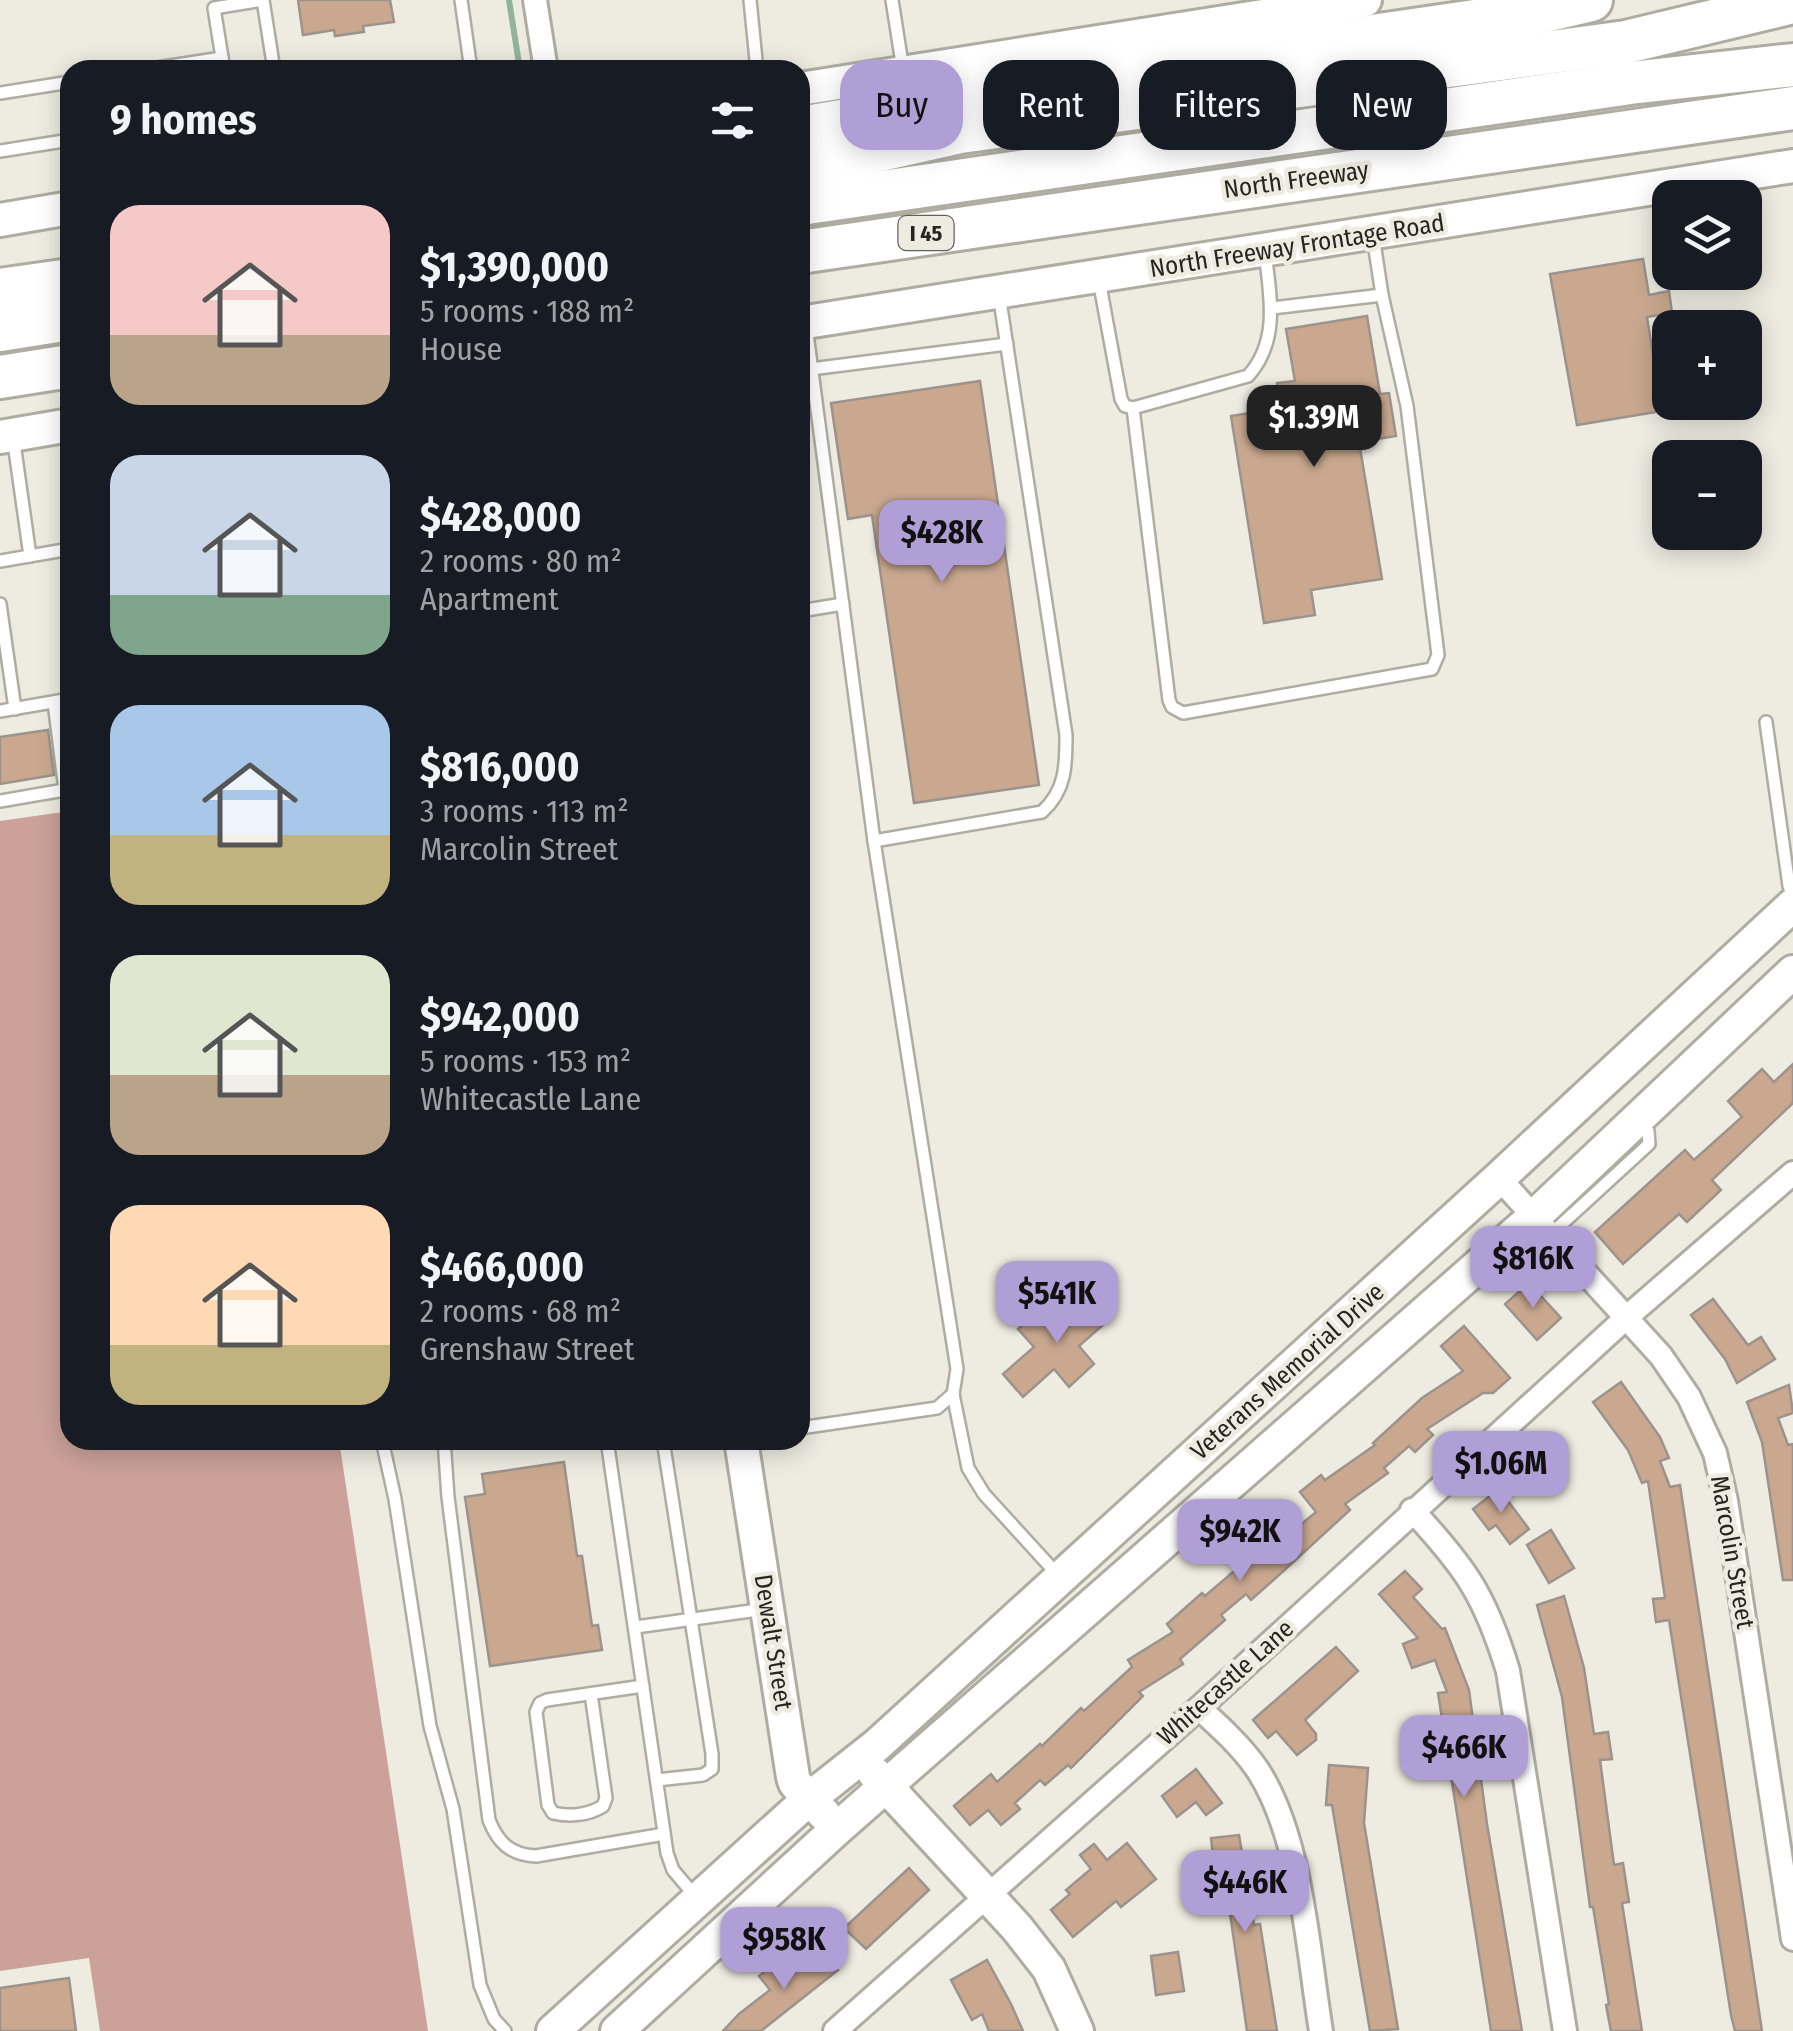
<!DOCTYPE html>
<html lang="en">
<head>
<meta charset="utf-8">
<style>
	:root { --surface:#171b24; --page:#242831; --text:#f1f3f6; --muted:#9ea1a6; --accent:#b09ed6 }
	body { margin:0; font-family:"Fira Sans Condensed",sans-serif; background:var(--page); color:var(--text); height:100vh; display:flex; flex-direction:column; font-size:38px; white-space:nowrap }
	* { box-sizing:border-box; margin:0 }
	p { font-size:32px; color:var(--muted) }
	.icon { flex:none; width:55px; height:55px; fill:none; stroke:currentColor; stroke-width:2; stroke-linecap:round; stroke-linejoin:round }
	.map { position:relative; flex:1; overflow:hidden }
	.panel { position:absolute; left:60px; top:60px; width:750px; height:1390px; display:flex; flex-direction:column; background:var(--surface); border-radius:30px; box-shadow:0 5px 25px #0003 }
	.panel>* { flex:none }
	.hud { position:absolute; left:840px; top:60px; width:802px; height:90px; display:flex; gap:20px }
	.fabs { position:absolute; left:1652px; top:180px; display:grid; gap:20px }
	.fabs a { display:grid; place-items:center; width:110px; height:110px; border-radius:20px; background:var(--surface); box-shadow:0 5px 25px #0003; font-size:50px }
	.price { position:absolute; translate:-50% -85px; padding:0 22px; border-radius:20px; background:var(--accent); color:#111; font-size:32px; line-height:65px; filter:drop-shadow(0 2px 5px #0008) }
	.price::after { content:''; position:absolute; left:50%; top:60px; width:30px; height:22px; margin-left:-15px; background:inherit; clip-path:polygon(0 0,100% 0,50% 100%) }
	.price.on { background:#222; color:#fff }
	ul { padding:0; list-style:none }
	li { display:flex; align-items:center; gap:30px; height:250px; padding:0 50px }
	li span { display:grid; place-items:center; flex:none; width:280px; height:200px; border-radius:30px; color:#555 }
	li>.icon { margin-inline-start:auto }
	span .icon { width:120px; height:120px; fill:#fffc; stroke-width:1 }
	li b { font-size:42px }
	h2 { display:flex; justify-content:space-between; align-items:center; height:120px; padding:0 50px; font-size:42px }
	.pill { padding:0 35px; border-radius:30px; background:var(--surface); box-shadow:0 5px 25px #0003; font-size:35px; line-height:90px }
	.pill.on { background:var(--accent); color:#111 }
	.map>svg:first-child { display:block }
	.forest { fill:#cba19a }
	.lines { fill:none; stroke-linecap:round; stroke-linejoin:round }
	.stream { stroke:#92b49b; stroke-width:6 }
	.building { fill:#c9a88f; stroke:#9c938d; stroke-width:2.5 }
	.lane-casing { stroke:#afaca2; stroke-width:16 }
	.street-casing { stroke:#afaca2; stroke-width:28 }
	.secondary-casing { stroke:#afaca2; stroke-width:38 }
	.highway-casing { stroke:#afaca2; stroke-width:48 }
	.lane { stroke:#fff; stroke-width:11 }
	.street { stroke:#fff; stroke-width:22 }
	.secondary { stroke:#fff; stroke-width:32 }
	.highway { stroke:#fff; stroke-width:42 }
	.labels { text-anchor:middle; stroke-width:9; stroke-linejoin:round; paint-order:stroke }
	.shield { fill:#eeebe1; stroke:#62605b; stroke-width:2.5 }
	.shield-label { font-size:22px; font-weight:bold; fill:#262522 }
	.street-label { font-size:25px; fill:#262522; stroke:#eeebe1 }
</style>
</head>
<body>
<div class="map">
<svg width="1793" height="2031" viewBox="0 0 1793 2031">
	<rect width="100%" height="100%" fill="#eeebe1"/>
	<polygon class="forest" points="70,811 70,1440 339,1440 428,2031 100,2031 89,1958 0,1971 0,821"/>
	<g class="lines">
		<polyline class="stream" points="509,0 520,70"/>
	</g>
	<g class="building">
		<polygon points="298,0 390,0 394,22 363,26 364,32 335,36 334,30 303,35"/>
		<polygon points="1643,259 1649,295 1669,291 1672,313 1647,317 1662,411 1577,425 1550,274"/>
		<polygon points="1367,316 1380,394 1389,393 1396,436 1359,442 1382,579 1311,590 1315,615 1264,623 1231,416 1281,408 1277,383 1295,381 1286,329"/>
		<polygon points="980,381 1039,785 914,803 872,515 848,519 831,403"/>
		<polygon points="48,730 54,775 0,784 0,737"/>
		<polygon points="1793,1064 1793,1103 1712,1180 1721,1190 1687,1222 1679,1214 1623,1264 1595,1232 1685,1150 1694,1160 1742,1117 1728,1101 1762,1069 1774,1082"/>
		<polygon points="1529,1283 1561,1318 1537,1340 1505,1304"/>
		<polygon points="1091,1295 1111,1318 1079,1346 1094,1364 1069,1387 1054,1369 1023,1397 1003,1374 1034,1347 1018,1329 1043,1306 1059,1324"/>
		<polygon points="1713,1299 1748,1345 1761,1337 1775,1359 1737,1383 1725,1359 1691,1315"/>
		<polygon points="1464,1326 1510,1378 1493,1393 1483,1393 1427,1429 1433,1435 1415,1452 1409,1446 1384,1468 1388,1473 1345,1504 1350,1510 1279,1575 1251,1600 1246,1594 1221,1615 1225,1620 1180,1659 1183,1664 1139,1692 1143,1696 1071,1768 1068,1765 1045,1785 1040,1780 1015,1803 1020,1809 1001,1825 988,1810 970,1825 954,1806 991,1774 997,1782 1040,1744 1042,1746 1081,1708 1084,1711 1132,1667 1128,1660 1173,1632 1167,1624 1202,1593 1205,1596 1247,1560 1249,1563 1286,1526 1292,1532 1316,1512 1300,1492 1321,1475 1325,1480 1375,1445 1373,1443 1422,1398 1463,1371 1441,1346"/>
		<polygon points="1621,1382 1660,1437 1669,1458 1660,1461 1670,1487 1680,1485 1762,2031 1735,2031 1731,2015 1669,1620 1656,1622 1653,1599 1665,1598 1648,1481 1642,1483 1628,1450 1593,1402"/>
		<polygon points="1789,1385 1793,1413 1778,1418 1788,1445 1793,1444 1793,1580 1783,1580 1762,1442 1747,1402"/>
		<polygon points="564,1462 577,1556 582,1556 592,1626 598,1625 602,1650 490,1666 465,1497 485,1494 482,1474"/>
		<polygon points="1499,1489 1529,1529 1510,1544 1496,1525 1489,1530 1473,1509"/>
		<polygon points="1551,1530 1574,1568 1549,1583 1527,1545"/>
		<polygon points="1405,1571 1422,1589 1413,1597 1442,1629 1445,1628 1469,1690 1487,1824 1522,2031 1491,2031 1438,1693 1447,1692 1435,1660 1412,1668 1403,1644 1418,1638 1379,1594"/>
		<polygon points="1564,1596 1584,1668 1594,1734 1608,1732 1612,1759 1600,1760 1614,1865 1623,1863 1629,1902 1622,1903 1642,2031 1611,2031 1606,2005 1609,2004 1593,1907 1590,1907 1562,1697 1537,1605"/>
		<polygon points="1336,1647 1358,1671 1305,1720 1316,1734 1316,1740 1297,1755 1276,1731 1268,1738 1253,1720"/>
		<polygon points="1329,1765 1368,1768 1364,1823 1398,2029 1370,2031 1332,1805 1326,1805"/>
		<polygon points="1196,1769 1222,1803 1206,1815 1196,1802 1177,1817 1162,1796"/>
		<polygon points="1239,1835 1254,1925 1260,1924 1277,2031 1247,2031 1230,1913 1224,1913 1219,1872 1215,1873 1211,1838"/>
		<polygon points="1127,1843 1156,1879 1121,1907 1116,1901 1073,1937 1051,1910 1070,1894 1066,1890 1091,1869 1080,1855 1094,1844 1107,1860"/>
		<polygon points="909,1868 929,1890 866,1949 844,1928"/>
		<polygon points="820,1948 838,1970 761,2031 723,2031 739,2014 770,1990 759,1976 777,1962 787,1976"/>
		<polygon points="1178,1952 1184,1991 1156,1995 1151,1956"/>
		<polygon points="987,1960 1011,2004 1023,2031 989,2031 982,2014 972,2020 951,1980"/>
		<polygon points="69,1978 76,2031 0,2031 0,1988"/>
	</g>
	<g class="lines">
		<g class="lane-casing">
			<g id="lane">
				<polyline points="461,0 471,70"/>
				<polyline points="750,0 757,70"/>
				<polyline points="892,0 903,70"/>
				<polyline points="144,70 222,58"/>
				<polyline points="224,70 214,8 263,0 274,70"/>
				<polyline points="0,93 70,82"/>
				<polyline points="0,151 70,140"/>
				<path d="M1099,280L1121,399L1125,406L1133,408L1248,376C1280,341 1270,295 1265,252"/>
				<polyline points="1272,308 1382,295 1373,236"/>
				<polyline points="811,369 1007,344"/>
				<polyline points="1133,408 1169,700 1172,707 1183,713 1432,669 1438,655 1407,406 1382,295"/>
				<polyline points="13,436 30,556"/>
				<polyline points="0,561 64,550"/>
				<polyline points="0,604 15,709"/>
				<polyline points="800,611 843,604"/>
				<polyline points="54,702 65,790"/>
				<polyline points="0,711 70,699"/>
				<polyline points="1766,722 1789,886 1793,898"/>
				<polyline points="0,801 70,789"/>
				<path d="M874,841L1042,812C1066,790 1066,766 1066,735L999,294"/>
				<polyline points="1552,1233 1649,1144 1648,1131 1638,1120"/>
				<polyline points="953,1394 968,1468 984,1494 1057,1574"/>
				<polyline points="800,1428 937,1408 953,1394 957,1369 874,841 806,326"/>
				<polyline points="382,1440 395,1499 430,1726 453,1809 480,1985 494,2019 505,2031"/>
				<path d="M444,1440L448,1497L489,1820C498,1843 511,1855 536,1856L664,1834"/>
				<polyline points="607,1440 667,1853 673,1870 695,1896"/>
				<polyline points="636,1627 765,1609"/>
				<path d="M591,1694L606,1798L603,1806C589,1815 569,1817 553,1813L548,1805L536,1712L540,1703L547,1700L643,1686"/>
				<polyline points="657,1780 703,1775 712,1769 712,1754 663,1440"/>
			</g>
		</g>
		<g class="street-casing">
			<g id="street">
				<polyline points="535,0 546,70"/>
				<polyline points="1499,1178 1661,1356 1689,1397 1715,1453 1726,1501 1793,1939"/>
				<path d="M1412,1510C1465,1567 1485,1595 1508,1671L1565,2031"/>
				<path d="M1199,1708C1219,1726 1242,1747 1257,1769C1302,1837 1308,1952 1321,2031"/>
				<polyline points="835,2031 1199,1708 1627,1317 1793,1173"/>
			</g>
		</g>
		<g class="secondary-casing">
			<g id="secondary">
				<polyline points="800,89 1365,0"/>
				<polyline points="0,220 70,208"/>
				<polyline points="800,323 1793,166"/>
				<polyline points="0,437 70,425"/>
				<polyline points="741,1440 793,1777 795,1783 824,1814"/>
				<polyline points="874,1773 1017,1928 1049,1969 1077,2031"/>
				<polyline points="553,2031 810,1798 877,1745 1499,1178 1793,905"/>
				<polyline points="617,2031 838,1828 1536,1215 1793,972"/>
			</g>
		</g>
		<g class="highway-casing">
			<g id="highway">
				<polyline points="800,128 1173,65 1544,11 1591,0"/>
				<polyline points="800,168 960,132 1626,42 1793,2"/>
				<polyline points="800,204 1630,83 1793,65"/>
				<polyline points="800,252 1793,108"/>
				<polyline points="0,290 70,280"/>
				<polyline points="0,330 70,319"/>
				<polyline points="0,377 70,366"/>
			</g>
		</g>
		<use href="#lane" class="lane"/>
		<use href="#street" class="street"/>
		<use href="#secondary" class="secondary"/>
		<use href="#highway" class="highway"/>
	</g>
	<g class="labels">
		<rect class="shield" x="898.5" y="216" width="55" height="34" rx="8"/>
		<g class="shield-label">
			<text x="926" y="241">I 45</text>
		</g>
		<g class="street-label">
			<text transform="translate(1296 179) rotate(-8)" y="9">North Freeway</text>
			<text transform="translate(1297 245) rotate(-9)" y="9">North Freeway Frontage Road</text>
			<text transform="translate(1287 1371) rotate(-42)" y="9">Veterans Memorial Drive</text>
			<text transform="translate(1733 1552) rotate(80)" y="9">Marcolin Street</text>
			<text transform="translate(774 1642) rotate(81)" y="9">Dewalt Street</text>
			<text transform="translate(1225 1682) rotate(-42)" y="9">Whitecastle Lane</text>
		</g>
	</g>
</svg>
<div class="fabs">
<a><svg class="icon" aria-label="layers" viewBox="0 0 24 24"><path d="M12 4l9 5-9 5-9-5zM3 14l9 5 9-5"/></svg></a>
<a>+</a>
<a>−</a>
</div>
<b class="price on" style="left:1314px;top:470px">$1.39M</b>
<b class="price" style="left:942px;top:585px">$428K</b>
<b class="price" style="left:1533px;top:1311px">$816K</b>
<b class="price" style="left:1057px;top:1346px">$541K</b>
<b class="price" style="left:1501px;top:1516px">$1.06M</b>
<b class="price" style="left:1240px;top:1584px">$942K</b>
<b class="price" style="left:1464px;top:1800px">$466K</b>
<b class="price" style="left:1245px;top:1935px">$446K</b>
<b class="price" style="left:784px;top:1992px">$958K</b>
<div class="hud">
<a class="pill on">Buy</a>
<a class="pill">Rent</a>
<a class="pill">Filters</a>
<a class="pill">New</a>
</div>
<section class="panel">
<h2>9 homes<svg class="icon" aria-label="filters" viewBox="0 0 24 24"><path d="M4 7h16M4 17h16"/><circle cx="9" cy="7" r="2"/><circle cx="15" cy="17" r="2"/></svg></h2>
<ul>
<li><span style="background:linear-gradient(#f6c9c9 65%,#b9a48a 0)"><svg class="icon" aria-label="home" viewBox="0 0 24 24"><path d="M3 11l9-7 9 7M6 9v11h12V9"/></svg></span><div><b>$1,390,000</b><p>5 rooms · 188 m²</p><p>House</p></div></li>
<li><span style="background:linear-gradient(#c9d6e8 70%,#7fa58c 0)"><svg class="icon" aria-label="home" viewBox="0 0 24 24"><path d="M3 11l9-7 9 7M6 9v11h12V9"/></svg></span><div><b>$428,000</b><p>2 rooms · 80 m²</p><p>Apartment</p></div></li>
<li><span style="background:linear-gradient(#a9c7e8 65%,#c2b280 0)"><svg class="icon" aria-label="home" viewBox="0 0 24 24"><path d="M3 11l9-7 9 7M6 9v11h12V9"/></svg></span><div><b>$816,000</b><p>3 rooms · 113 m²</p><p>Marcolin Street</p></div></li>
<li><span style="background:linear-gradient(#dfe7d0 60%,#b9a48a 0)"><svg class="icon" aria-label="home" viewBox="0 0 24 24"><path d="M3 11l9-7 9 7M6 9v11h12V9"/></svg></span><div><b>$942,000</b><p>5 rooms · 153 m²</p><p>Whitecastle Lane</p></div></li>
<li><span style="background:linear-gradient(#ffd9b3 70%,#c2b280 0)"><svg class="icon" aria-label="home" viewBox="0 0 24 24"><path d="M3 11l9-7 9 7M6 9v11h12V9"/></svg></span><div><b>$466,000</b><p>2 rooms · 68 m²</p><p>Grenshaw Street</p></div></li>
</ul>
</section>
</div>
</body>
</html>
